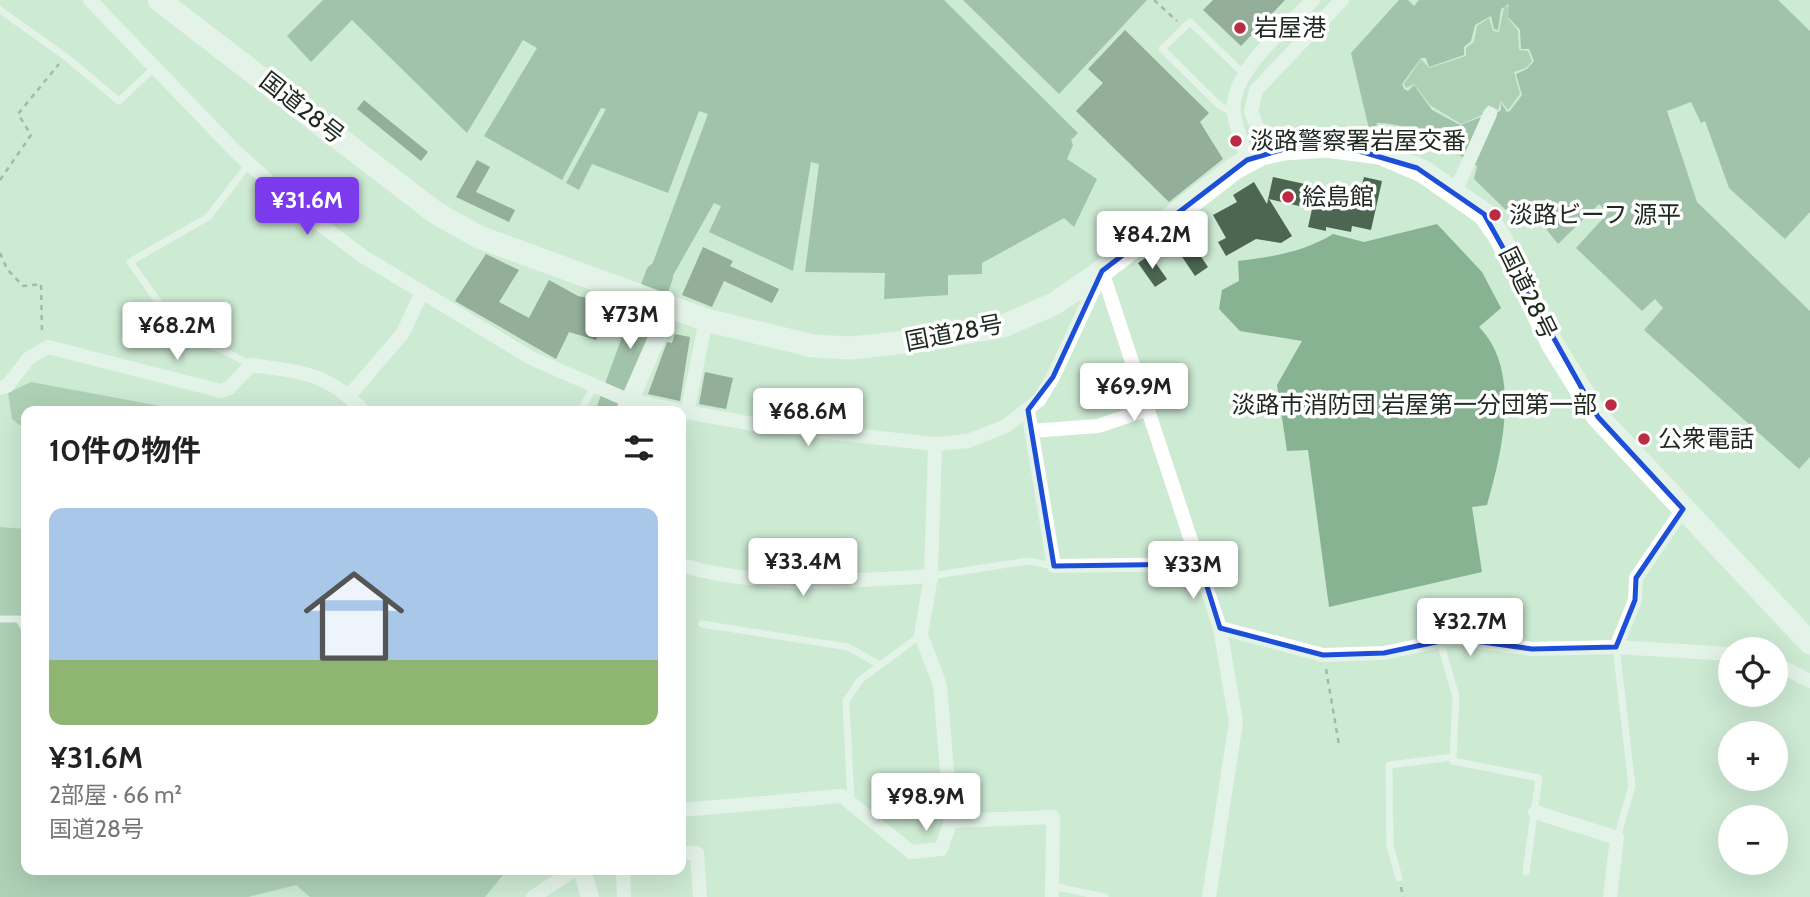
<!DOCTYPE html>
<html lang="ja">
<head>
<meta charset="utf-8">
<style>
	:root { --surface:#fff; --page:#f6f6f6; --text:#222; --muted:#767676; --accent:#7c3aed }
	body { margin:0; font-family:Cabin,"Noto Sans JP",sans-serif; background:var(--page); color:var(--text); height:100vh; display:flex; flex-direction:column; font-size:26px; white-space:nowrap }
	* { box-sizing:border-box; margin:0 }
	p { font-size:23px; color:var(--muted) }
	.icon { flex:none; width:38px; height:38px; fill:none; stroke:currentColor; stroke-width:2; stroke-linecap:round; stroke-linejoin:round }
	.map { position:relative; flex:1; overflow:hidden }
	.panel { position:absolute; left:21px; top:406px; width:665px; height:469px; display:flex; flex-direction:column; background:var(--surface); border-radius:14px; box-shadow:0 7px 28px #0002 }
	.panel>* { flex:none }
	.tools { position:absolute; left:1718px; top:637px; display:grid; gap:14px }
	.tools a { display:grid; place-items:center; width:70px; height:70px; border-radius:50%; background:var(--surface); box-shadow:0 7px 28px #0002; font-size:35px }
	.price { position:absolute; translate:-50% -60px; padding:0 16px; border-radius:7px; background:#fff; color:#222; font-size:23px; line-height:46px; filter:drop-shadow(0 2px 4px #0008) }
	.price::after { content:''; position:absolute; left:50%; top:42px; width:21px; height:16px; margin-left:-10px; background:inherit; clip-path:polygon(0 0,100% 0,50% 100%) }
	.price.active { background:var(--accent); color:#fff }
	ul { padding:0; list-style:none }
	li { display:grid; align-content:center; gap:14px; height:371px; padding:0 28px }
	li span { display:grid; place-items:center; height:217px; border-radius:14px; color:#555 }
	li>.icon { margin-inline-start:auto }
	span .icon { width:126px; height:126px; fill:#fffc; stroke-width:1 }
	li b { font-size:30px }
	h2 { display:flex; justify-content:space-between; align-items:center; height:84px; padding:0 28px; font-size:30px }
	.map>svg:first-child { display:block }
	.forest { fill:#88b392 }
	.water { fill:#6b9675; fill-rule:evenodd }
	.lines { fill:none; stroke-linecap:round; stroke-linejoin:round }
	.river { stroke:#6b9675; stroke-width:28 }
	.building { fill:#4c6652 }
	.path { stroke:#6e8272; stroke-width:2.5; stroke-dasharray:5 5; stroke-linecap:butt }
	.service { stroke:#fff; stroke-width:7 }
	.minor { stroke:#fff; stroke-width:14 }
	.tertiary { stroke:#fff; stroke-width:18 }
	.trunk { stroke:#fff; stroke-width:23 }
	.marked { fill:none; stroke:#1d4ed8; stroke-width:5; stroke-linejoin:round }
	.poi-dot { fill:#bc2b44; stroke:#fff; stroke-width:2.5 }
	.labels { text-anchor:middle; stroke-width:7; stroke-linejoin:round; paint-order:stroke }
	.poi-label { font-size:24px; fill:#1e2920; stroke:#fff; text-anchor:start }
	.street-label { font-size:24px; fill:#1e2920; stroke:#fff }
</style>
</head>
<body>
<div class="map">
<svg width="1810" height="897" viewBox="0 0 1810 897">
	<rect width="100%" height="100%" fill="#cdead3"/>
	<g class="forest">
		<polygon points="1509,6 1508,18 1518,31 1519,50 1528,51 1532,61 1526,68 1514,72 1520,94 1508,110 1501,101 1498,110 1488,105 1482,115 1461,124 1430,105 1414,84 1406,88 1404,84 1421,59 1429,68 1466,56 1466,48 1474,42 1477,26 1489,18 1493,31 1499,32 1504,7"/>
		<path d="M1437,224L1482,272L1501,308L1479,327C1522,370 1502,453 1487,505L1472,507L1482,572L1329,607L1308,450L1287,451L1277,385L1302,341L1240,331L1219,309L1222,290L1239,281L1238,261C1271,257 1304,252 1333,234L1364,242Z"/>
		<polygon points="31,382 187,411 26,411 26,430 12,419 8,393"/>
		<polygon points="0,527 26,529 26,870 507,870 485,897 310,897 296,885 248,897 0,897"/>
	</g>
	<g class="water">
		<polygon points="323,0 944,0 1078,133 1071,140 1073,145 1067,159 1097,179 1074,227 1064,218 982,263 982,274 948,275 948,295 884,299 885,273 805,272 819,164 811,162 793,271 709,232 721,206 714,203 671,279 667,292 645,284 708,114 699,111 668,193 592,164 579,190 566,183 606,109 601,108 562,180 484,136 537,48 523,40 467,133 352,20 311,62 287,36"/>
		<polygon points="963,0 1147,0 1059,94"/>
		<path d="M1399,0H1408L1414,6L1419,0H1778L1810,31V212L1785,239L1729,188L1705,121L1701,123L1691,102L1667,111L1697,202L1810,311V457L1799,469L1644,330L1663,308L1655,299L1642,311L1576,248L1608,213L1599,204L1558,244L1528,206L1513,217L1474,179L1477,166C1448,149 1412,122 1377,123L1375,131L1369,129L1351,53ZM1509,4L1508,17L1520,30L1521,49H1529L1534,61L1527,69L1516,74L1522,95L1510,111L1507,112L1501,103V110L1489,119L1484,116L1460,125L1432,110L1414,85L1408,91L1404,89L1402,84L1421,58H1426L1429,67L1464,55V47L1471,41L1475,25L1491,16L1494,29L1498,30L1501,9Z"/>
	</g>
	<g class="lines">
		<polyline class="river" points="610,411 659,276"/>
	</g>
	<g class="building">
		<polygon points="1213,0 1285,0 1241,46 1203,10"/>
		<polygon points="1125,30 1209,113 1200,122 1223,159 1169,202 1076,111 1103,83 1088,69"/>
		<polygon points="364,100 428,152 421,161 357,109"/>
		<polygon points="477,160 490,167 476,192 515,210 509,222 456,197"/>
		<polygon points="1273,177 1359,196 1364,177 1382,181 1371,230 1352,226 1351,232 1326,227 1326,231 1308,227 1312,209 1269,199 1292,236 1281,243 1256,239 1226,256 1218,242 1226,238 1213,215 1237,202 1233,195 1254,182 1267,204"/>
		<polygon points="1183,230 1208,267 1195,276 1170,239"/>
		<polygon points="703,247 733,261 730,266 779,289 772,303 724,281 712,307 682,295"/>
		<polygon points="486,254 519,270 499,302 529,318 549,280 578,296 598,300 601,310 609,311 596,340 569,332 556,359 455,301"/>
		<polygon points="1150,255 1167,279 1155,287 1138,263"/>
		<polygon points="675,334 690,337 680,401 648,394 667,342 672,343"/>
		<polygon points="705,372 733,378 726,409 699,404"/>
	</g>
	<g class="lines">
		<g class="path">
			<polyline points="1154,0 1177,21"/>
			<polyline points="0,180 31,135 18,114 59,64"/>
			<polyline points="0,253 7,269 23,286 41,284 42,333"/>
			<polyline points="1326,669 1339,745"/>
			<polyline points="1401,887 1403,897"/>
		</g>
		<g class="service">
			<polyline points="0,10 66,57 119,101 154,68"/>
			<polyline points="1233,113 1219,105 1162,49 1190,22 1243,73"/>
			<polyline points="249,164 208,217 130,262 184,338 218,348 251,365"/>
			<polyline points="580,411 594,387"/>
			<polyline points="931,576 1028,561 1054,566"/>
			<polyline points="0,619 19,619 26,632"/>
			<polyline points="702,624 848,647 880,665"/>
			<polyline points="1440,641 1456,697 1453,761 1539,778 1526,872"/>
			<polyline points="1616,647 1632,786 1617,838"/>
			<polyline points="851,803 846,701 860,680 921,635"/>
			<polyline points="1399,878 1390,846 1389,765 1453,757"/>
			<polyline points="1052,886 1105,897"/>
		</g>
		<g class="minor">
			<polyline points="90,0 234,150 299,209 364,257 531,358 623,398 681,411"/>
			<polyline points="1268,152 1251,112 1256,90 1342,0"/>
			<path d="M1247,160C1243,145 1236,128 1234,113C1229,72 1286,28 1313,0"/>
			<polyline points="1455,192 1490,114"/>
			<polyline points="1102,271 1220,628 1236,722 1209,897"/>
			<path d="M0,388L7,386L29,358L48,347L221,391L229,388L251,365C300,372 328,372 363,411"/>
			<polyline points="349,396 403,333 421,294"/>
			<polyline points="1028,410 1054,566 1200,564"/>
			<polyline points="681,411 753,424 935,444 968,441 1006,426 1039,400 1053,377 1101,274"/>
			<polyline points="687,413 706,320"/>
			<polyline points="1031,431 1098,426 1148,409"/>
			<path d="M681,565C761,589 849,581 931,576"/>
			<polyline points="1220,628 1323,655 1384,653 1455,638 1532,649 1616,647 1731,654"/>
			<polyline points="1616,647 1635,600 1636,578 1683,509"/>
			<polyline points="1776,664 1810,681"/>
			<polyline points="681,810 842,796 911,852 941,849 951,821 940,685 921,635 931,576 935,444"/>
			<polyline points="1535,812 1617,838 1610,897"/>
			<polyline points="951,821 1053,817 1052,897"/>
			<polyline points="681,853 697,853 700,897"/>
			<polyline points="623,870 624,897"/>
			<polyline points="533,897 574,870"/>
		</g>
		<g class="tertiary">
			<polyline points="625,411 671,306"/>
			<polyline points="582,870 590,897"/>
		</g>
		<polyline class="trunk" points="159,0 436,213 479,237 706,320 813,346 851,348 925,340 1003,326 1054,304 1102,271 1235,168 1261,154 1284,149 1326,146 1380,153 1424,172 1484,214 1500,237 1553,345 1598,417 1810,643"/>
	</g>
	<path d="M0 0H1810V897H0ZM1349,148L1417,168L1484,214L1598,417L1683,509L1636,578L1635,600L1616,647L1532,649L1455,638L1384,653L1323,655L1220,628L1200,564L1054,566L1028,410L1053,377L1102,271L1247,160L1284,149Z" fill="#cdead3" fill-opacity=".55" fill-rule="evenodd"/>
	<path class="marked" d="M1349,148L1417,168L1484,214L1598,417L1683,509L1636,578L1635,600L1616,647L1532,649L1455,638L1384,653L1323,655L1220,628L1200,564L1054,566L1028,410L1053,377L1102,271L1247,160L1284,149Z"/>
	<g class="poi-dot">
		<circle cx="1240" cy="28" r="7"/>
		<circle cx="1236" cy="141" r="7"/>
		<circle cx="1288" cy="197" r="7"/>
		<circle cx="1495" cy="215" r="7"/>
		<circle cx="1611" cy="405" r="7"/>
		<circle cx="1644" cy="439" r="7"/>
	</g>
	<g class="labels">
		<g class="poi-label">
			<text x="1254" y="36">岩屋港</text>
			<text x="1250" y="149">淡路警察署岩屋交番</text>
			<text x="1302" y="205">絵島館</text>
			<text x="1509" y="223">淡路ビーフ 源平</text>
			<text x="1597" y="413" text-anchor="end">淡路市消防団 岩屋第一分団第一部</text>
			<text x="1658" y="447">公衆電話</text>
		</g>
		<g class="street-label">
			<text transform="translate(302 108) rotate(38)" y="8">国道28号</text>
			<text transform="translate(1528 293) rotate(64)" y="8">国道28号</text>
			<text transform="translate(954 333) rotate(-11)" y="8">国道28号</text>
		</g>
	</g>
</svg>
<div class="tools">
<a><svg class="icon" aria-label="locate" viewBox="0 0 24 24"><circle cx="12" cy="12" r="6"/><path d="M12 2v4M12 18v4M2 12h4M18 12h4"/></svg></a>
<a>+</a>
<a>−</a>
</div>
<b class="price active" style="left:307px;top:237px">¥31.6M</b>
<b class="price" style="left:1152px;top:271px">¥84.2M</b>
<b class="price" style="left:630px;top:351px">¥73M</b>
<b class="price" style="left:177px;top:362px">¥68.2M</b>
<b class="price" style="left:1134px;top:423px">¥69.9M</b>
<b class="price" style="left:808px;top:448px">¥68.6M</b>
<b class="price" style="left:803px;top:598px">¥33.4M</b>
<b class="price" style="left:1193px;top:601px">¥33M</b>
<b class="price" style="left:1470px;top:658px">¥32.7M</b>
<b class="price" style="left:926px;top:833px">¥98.9M</b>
<section class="panel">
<h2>10件の物件<svg class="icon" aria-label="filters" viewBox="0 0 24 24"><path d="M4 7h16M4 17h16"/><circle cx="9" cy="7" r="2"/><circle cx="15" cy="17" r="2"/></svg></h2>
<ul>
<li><span style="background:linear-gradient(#a9c7e8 70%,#8fb573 0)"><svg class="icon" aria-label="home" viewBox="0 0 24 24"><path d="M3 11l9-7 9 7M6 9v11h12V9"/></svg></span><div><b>¥31.6M</b><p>2部屋 · 66 m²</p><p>国道28号</p></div></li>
</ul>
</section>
</div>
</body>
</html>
